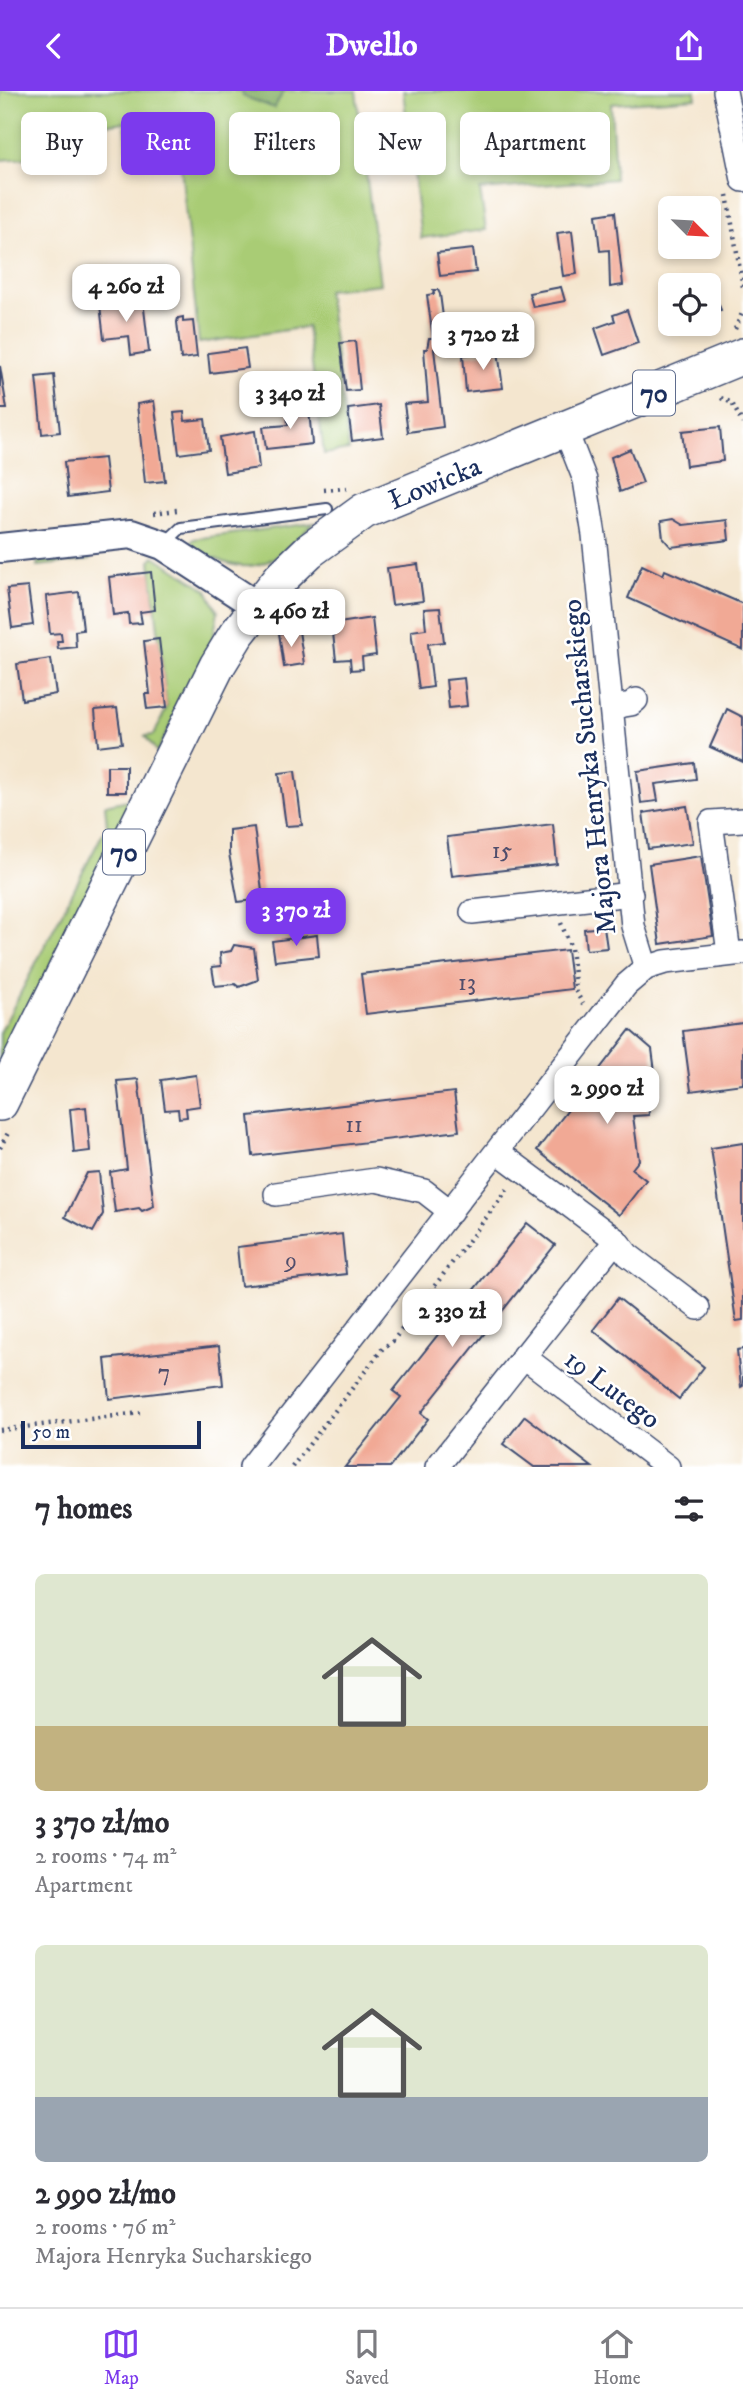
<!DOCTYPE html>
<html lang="en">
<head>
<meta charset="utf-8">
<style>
	:root { --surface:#fff; --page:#f2f2f3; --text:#2b2b33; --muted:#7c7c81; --line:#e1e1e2; --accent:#7c3aed }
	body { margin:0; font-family:"IM FELL DW Pica",serif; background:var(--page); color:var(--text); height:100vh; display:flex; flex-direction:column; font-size:26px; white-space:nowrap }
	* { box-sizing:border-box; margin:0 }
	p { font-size:23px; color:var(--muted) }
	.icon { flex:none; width:38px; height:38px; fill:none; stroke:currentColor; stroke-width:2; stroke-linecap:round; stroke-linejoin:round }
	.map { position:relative; height:1376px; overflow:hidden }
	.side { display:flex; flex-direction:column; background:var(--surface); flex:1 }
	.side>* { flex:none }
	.hud { position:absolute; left:21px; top:21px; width:702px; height:63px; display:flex; gap:14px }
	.needle { width:46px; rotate:114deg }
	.buttons { position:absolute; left:658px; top:105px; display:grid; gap:14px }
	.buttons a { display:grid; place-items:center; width:63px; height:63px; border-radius:10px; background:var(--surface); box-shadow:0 4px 10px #0003; font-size:35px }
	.scale { position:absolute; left:21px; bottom:18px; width:180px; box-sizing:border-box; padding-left:7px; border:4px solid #1b2f5e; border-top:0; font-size:19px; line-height:24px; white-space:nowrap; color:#1b2f5e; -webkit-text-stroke:5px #fff; paint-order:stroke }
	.price { position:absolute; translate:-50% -60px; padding:0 16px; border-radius:14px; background:#fff; color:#222; font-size:23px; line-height:46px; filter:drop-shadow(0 2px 4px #0008) }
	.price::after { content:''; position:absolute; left:50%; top:42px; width:21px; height:16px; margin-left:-10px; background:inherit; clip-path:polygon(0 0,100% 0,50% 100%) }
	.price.selected { background:var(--accent); color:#fff }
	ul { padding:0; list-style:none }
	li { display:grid; align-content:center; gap:14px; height:371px; padding:0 35px }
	li span { display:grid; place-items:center; height:217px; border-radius:10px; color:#555 }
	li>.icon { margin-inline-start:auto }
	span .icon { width:126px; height:126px; fill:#fffc; stroke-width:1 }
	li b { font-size:30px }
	h2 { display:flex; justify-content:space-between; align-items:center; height:84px; padding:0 35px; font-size:30px }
	.tag { padding:0 24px; border-radius:10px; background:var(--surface); box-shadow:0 4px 10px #0003; font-size:24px; line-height:63px }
	.tag.selected { background:var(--accent); color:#fff }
	header { display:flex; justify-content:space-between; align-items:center; height:91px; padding:0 35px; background:var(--accent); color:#fff; font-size:32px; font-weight:800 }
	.tabs { display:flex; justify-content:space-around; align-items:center; height:98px; border-top:2px solid var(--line); background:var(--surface); font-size:19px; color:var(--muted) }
	.tabs a { display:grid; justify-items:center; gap:4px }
	.tabs .selected { color:var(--accent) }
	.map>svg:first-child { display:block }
	.green { fill:#a9cc75; stroke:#627e6a; stroke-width:2 }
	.forest { fill:#86b066; stroke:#507062; stroke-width:2 }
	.building { fill:#f1a995 }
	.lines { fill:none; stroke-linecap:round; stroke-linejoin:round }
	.service-casing { stroke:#3c4a6f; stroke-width:14 }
	.minor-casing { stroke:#3c4a6f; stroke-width:26 }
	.tertiary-casing { stroke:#3c4a6f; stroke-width:32 }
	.primary-casing { stroke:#3c4a6f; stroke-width:38 }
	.path { stroke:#3c4a6f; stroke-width:4.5; stroke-dasharray:2 5; stroke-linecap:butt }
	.service { stroke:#fff; stroke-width:10 }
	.minor { stroke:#fff; stroke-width:23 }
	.tertiary { stroke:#fff; stroke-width:28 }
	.primary { stroke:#fff; stroke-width:35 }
	.labels { text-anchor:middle; stroke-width:5; stroke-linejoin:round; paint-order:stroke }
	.number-label { font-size:24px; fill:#504e6c }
	.shield { fill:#fff; stroke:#5f6d8e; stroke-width:2 }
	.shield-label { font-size:26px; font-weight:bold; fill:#1b2f5e }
	.street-label { font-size:28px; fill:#1b2f5e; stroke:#fff }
</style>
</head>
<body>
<header><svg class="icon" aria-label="back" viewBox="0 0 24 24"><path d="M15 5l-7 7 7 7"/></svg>Dwello<svg class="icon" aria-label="share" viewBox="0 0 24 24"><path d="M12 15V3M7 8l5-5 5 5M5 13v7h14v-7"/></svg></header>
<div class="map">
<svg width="743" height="1376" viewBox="0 0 743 1376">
	<rect width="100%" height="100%" fill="#fff"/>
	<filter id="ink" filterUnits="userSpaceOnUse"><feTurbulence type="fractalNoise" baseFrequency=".0143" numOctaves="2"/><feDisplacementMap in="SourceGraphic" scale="14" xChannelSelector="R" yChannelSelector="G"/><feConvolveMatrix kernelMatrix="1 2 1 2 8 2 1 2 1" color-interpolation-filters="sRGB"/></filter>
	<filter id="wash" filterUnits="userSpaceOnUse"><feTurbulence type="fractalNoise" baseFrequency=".00686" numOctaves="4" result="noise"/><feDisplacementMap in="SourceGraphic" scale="28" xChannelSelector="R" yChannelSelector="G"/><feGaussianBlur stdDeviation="1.57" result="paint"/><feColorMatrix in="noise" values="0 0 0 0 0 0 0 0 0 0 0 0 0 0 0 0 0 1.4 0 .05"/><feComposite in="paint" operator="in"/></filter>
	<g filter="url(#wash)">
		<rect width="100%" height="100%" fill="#f4e6cf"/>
		<g class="green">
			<polygon points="0,0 356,0 380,193 327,199 349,359 324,363 307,236 199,252 179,56 128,60 125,31 72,38 76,64 0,69"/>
			<polygon points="403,0 695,0 696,7 611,13 615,88 480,99 486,139 421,147"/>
			<path d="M314,432C280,462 263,490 214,467C205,463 196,460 189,454L194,448Z"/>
			<polygon points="90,460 90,469 37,475 39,464"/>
			<polygon points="154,465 207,499 218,521 212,553 157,661 145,645 154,644 167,616 150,470"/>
			<polygon points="133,708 0,976 0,942 107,734 105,714"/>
		</g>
		<polygon class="forest" points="242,0 284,0 274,17 243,5"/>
		<g id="blocks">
			<g class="building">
				<polygon points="615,121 623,194 610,196 609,159 600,160 596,124"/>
				<polygon points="572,140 577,183 563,185 557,142"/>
				<polygon points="473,158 476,181 440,185 437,162"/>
				<polygon points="708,187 721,219 709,224 709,194 689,194"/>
				<polygon points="561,196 565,210 533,216 529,202"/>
				<polygon points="433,199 438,199 440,203 447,256 434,258 443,336 408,341 404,313 428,311 424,258 427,258 429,247 433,247 427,204 434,203"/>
				<polygon points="143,209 149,261 131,264 129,245 104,248 100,214"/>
				<polygon points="627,219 638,252 604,264 595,237 615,230 613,224"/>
				<polygon points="183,226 183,231 193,230 197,266 181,268 177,231 178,227"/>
				<polygon points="355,250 360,299 346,300 340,252"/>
				<polygon points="245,257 248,277 210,282 208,262"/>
				<polygon points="498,260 503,297 466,301 463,264"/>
				<polygon points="0,275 7,318 0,318"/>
				<polygon points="54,284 60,341 42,343 36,286"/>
				<polygon points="154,310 165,390 145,392 137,313"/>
				<polygon points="379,314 383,346 352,350 348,318"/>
				<polygon points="309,318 312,353 266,358 263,336 288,334 287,320"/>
				<polygon points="184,321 185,330 205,328 209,359 179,363 174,322"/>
				<polygon points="720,336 723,370 686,375 682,340"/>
				<polygon points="255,340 259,377 225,382 220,346"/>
				<polygon points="630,358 643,392 620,401 611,366"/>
				<polygon points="104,367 108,401 68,406 64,371"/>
				<polygon points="673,428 683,434 727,429 729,449 671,456 663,447 661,430"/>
				<polygon points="418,473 423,510 392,514 387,477"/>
				<polygon points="642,474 663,484 665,479 743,513 743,559 628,507"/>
				<polygon points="151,481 155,519 140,521 142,532 129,533 128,522 113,524 109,486"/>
				<polygon points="28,496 33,534 12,537 7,498"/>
				<polygon points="79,501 83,539 75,540 76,556 58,558 57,550 62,550 61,542 50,543 46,505"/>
				<polygon points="440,517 444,551 428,553 433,596 419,598 411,540 426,538 424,518"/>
				<polygon points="372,527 376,564 362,566 363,578 351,579 350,568 336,569 332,533"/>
				<polygon points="299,540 304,573 284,576 279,542"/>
				<polygon points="159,548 167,616 147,618 145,603 150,603 144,550"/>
				<polygon points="51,568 56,603 22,609 17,573"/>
				<polygon points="464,587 467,615 449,617 446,589"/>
				<polygon points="117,617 122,652 98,655 95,619"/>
				<polygon points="727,618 743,626 743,671 710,656"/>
				<polygon points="694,672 696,688 655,693 658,710 641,712 637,680"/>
				<rect x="107" y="675" width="19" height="26"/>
				<polygon points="295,680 302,734 286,735 279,682"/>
				<polygon points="687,715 693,752 648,758 643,722"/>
				<polygon points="553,733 557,773 452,785 447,746"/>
				<polygon points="254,736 263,808 238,811 229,763 229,739"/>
				<polygon points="701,765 713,845 660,853 649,773"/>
				<polygon points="604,836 607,857 586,859 584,838"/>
				<polygon points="317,844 319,865 275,870 272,850"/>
				<polygon points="234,854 254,857 258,889 239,896 235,893 215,895 212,876 221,875 220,862 231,860"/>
				<polygon points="567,859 572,898 366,923 361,883"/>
				<polygon points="743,932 743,993 691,1000 683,940"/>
				<polygon points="630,939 652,958 657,996 646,997 649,1024 633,1025 639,1069 632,1078 646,1089 619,1124 537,1059"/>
				<polygon points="196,984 200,1015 186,1017 187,1026 179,1027 178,1018 165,1019 161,989"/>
				<polygon points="138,988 154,1115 142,1120 139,1117 115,1121 110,1081 127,1078 117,990"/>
				<polygon points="454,1001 459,1040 253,1065 249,1025"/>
				<polygon points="86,1016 90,1060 74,1062 70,1018"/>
				<polygon points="743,1052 743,1229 736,1230 711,1057"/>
				<polygon points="99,1081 103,1123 93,1141 65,1126 87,1082"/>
				<polygon points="527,1132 555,1154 421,1322 428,1328 390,1376 345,1376 401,1306 393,1300"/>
				<polygon points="342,1143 346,1183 241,1195 237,1156"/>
				<polygon points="618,1207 704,1276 679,1308 593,1239"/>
				<polygon points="219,1255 223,1294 109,1308 105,1268"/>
				<polygon points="743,1258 743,1295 741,1296 737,1259"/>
				<polygon points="525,1325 592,1376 534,1376 503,1353"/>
			</g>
		</g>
	</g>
	<g filter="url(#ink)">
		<use href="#blocks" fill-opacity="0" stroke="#3c4a6f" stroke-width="2"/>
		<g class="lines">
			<g class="service-casing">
				<polyline id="service" points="165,452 181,437 327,418"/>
			</g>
			<g class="minor-casing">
				<g id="minor">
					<polyline points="725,0 743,89"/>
					<polyline points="565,338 585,389 594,444 633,835 646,877"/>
					<polyline points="612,616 631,613 636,609"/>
					<polyline points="472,821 631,803"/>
					<polyline points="729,862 711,731 743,729"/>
					<polyline points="498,1061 616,1149 628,1164 698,1217"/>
					<polyline points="276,1103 376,1089 424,1100 451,1121"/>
					<polyline points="523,1265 668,1376"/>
					<polyline points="251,1376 626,894 646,877 665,871 743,862"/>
					<polyline points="437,1376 616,1149"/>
				</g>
			</g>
			<g class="tertiary-casing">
				<polyline id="tertiary" points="0,457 131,443 163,454 257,515"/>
			</g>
			<g class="primary-casing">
				<g id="primary">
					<path id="s1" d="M0,1012L217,575L236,544L281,487L309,460L364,420L743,265"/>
				</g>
			</g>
			<g class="path">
				<polyline points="727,104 743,196"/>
				<polyline points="735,238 743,220"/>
				<polyline points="721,307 732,312 743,333"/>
				<polyline points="324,399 347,397"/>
				<polyline points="154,422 177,419"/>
				<polyline points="561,832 571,857 576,901 583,913"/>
				<polyline points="0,1057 9,1040"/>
				<polyline points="0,1339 140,1322"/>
				<polyline points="292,1376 383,1257 393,1250 510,1095"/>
			</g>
			<use href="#service" class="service"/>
			<use href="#minor" class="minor"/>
			<use href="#tertiary" class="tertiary"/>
			<use href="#primary" class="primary"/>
		</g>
	</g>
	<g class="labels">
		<g class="number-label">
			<text x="502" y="767">15</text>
			<text x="467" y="899">13</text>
			<text x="354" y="1041">11</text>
			<text x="291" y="1177">9</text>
			<text x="164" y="1289">7</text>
		</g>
		<g class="shield">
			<rect x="633" y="279.5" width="42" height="45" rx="5"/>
			<rect x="103" y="738.5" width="42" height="45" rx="5"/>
		</g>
		<g class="shield-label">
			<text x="654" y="311">70</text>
			<text x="124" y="770">70</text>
		</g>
		<g class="street-label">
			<text dy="10" stroke="none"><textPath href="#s1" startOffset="780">Łowicka</textPath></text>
			<text transform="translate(588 676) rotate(-96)" y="10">Majora Henryka Sucharskiego</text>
			<text transform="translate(613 1297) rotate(37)" y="10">19 Lutego</text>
		</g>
	</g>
</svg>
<div class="buttons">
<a><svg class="needle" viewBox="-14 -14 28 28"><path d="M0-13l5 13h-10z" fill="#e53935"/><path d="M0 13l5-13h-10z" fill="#7c7c81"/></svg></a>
<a><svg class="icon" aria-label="locate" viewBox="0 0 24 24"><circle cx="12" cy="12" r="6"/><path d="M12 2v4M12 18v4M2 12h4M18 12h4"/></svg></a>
</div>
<div class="scale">50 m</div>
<b class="price" style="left:126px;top:233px">4 260 zł</b>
<b class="price" style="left:483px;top:281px">3 720 zł</b>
<b class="price" style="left:290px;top:340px">3 340 zł</b>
<b class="price" style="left:291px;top:558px">2 460 zł</b>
<b class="price selected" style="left:296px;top:857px">3 370 zł</b>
<b class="price" style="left:607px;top:1035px">2 990 zł</b>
<b class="price" style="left:452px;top:1258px">2 330 zł</b>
<div class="hud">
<a class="tag">Buy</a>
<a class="tag selected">Rent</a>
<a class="tag">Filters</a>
<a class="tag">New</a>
<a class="tag">Apartment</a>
</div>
</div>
<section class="side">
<h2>7 homes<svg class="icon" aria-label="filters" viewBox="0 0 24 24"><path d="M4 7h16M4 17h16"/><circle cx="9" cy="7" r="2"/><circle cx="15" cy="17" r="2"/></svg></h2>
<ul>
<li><span style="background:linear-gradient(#dfe7d0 70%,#c2b280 0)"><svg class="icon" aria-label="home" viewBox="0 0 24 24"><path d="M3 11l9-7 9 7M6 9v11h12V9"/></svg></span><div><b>3 370 zł/mo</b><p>2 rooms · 74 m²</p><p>Apartment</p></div></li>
<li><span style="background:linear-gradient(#dfe7d0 70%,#9aa5b1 0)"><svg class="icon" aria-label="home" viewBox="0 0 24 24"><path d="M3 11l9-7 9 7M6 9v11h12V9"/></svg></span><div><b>2 990 zł/mo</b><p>2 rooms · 76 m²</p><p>Majora Henryka Sucharskiego</p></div></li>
</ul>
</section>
<nav class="tabs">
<a class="selected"><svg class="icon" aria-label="map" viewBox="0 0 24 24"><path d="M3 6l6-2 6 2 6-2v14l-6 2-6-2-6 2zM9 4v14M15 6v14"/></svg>Map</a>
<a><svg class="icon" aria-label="saved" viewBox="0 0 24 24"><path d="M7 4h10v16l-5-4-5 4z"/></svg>Saved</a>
<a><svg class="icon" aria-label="home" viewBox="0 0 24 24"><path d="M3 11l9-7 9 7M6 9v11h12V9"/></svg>Home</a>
</nav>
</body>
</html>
